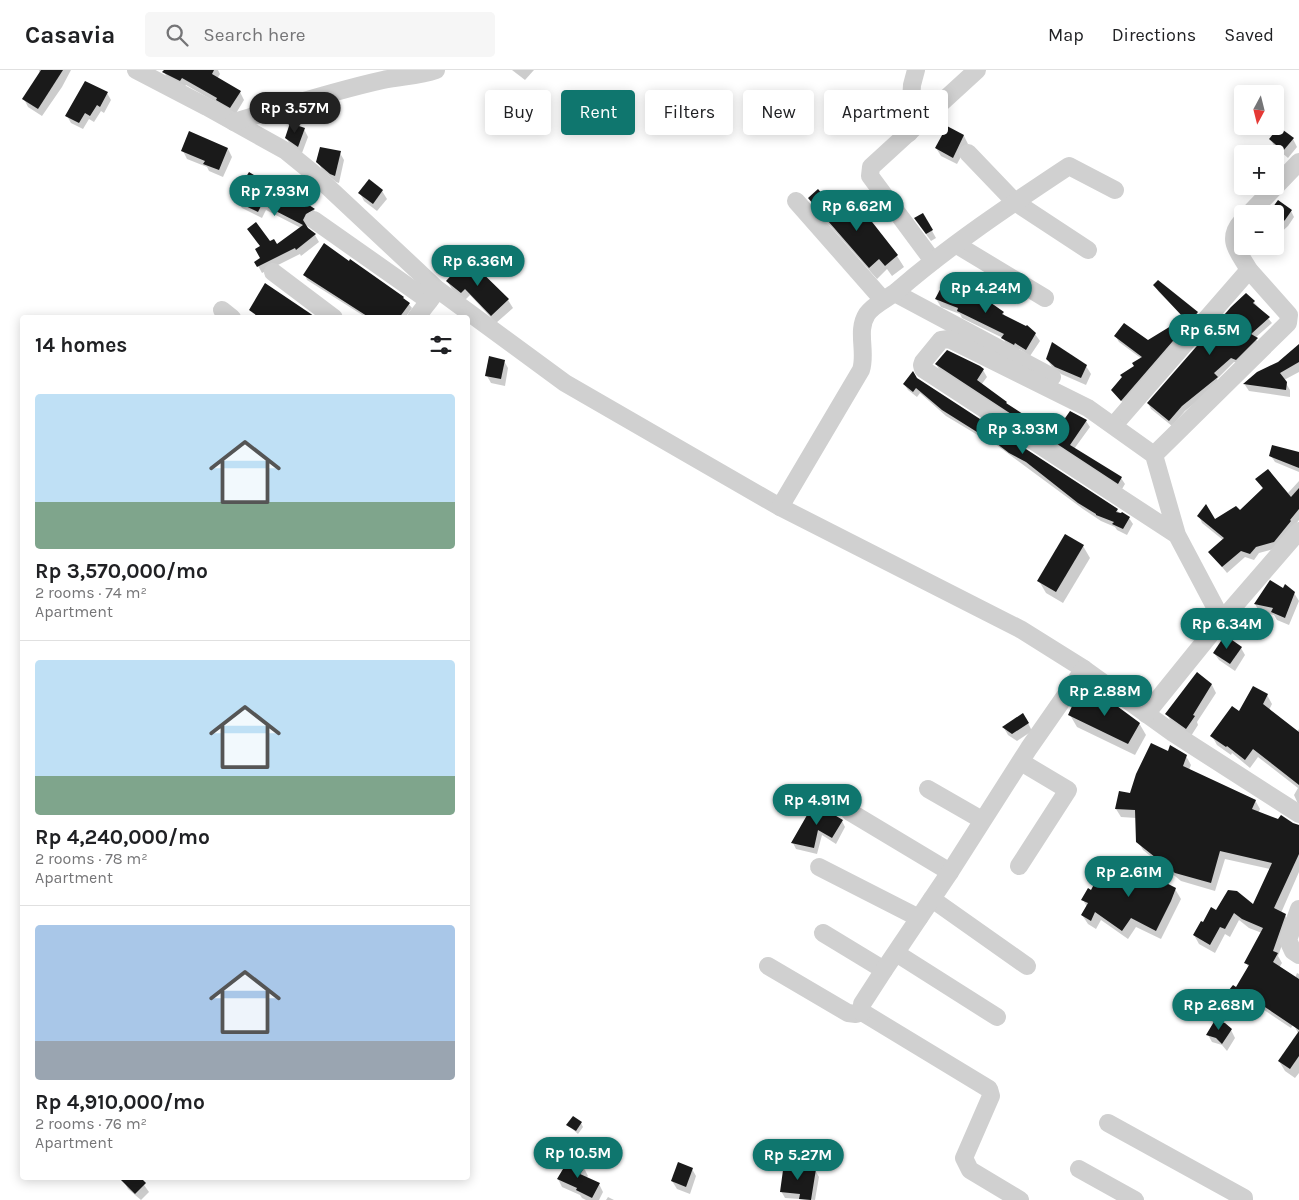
<!DOCTYPE html>
<html lang="en">
<head>
<meta charset="utf-8">
<style>
	:root { --surface:#fff; --page:#f6f6f6; --text:#202124; --muted:#757577; --line:#e0e0e0; --accent:#0f766e }
	body { margin:0; font-family:Karla,sans-serif; background:var(--page); color:var(--text); height:100vh; display:flex; flex-direction:column; font-size:19px; white-space:nowrap }
	* { box-sizing:border-box; margin:0 }
	p { font-size:16px; color:var(--muted) }
	.icon { flex:none; width:28px; height:28px; fill:none; stroke:currentColor; stroke-width:2; stroke-linecap:round; stroke-linejoin:round }
	.map { position:relative; flex:1; overflow:hidden }
	.details { position:absolute; left:20px; top:245px; width:450px; height:865px; display:flex; flex-direction:column; background:var(--surface); border-radius:5px; box-shadow:0 2px 12px #0003 }
	.details>* { flex:none }
	.guide { position:absolute; left:485px; top:20px; width:475px; height:45px; display:flex; gap:10px }
	.needle { width:32px; rotate:187deg }
	.tools { position:absolute; left:1234px; top:15px; display:grid; gap:10px }
	.tools a { display:grid; place-items:center; width:50px; height:50px; border-radius:5px; background:var(--surface); box-shadow:0 2px 12px #0003; font-size:25px }
	.price { position:absolute; translate:-50% -42px; padding:0 11px; border-radius:18px; background:var(--accent); color:#fff; font-size:16px; line-height:32px; filter:drop-shadow(0 1px 2px #0008) }
	.price::after { content:''; position:absolute; left:50%; top:30px; width:15px; height:11px; margin-left:-8px; background:inherit; clip-path:polygon(0 0,100% 0,50% 100%) }
	.price.active { background:#222; color:#fff }
	ul { padding:0; list-style:none }
	li { display:grid; align-content:center; gap:10px; height:265px; padding:0 15px }
	li+li { border-top:1px solid var(--line) }
	li span { display:grid; place-items:center; height:155px; border-radius:5px; color:#555 }
	li>.icon { margin-inline-start:auto }
	span .icon { width:90px; height:90px; fill:#fffc; stroke-width:1 }
	li b { font-size:21px }
	h2 { display:flex; justify-content:space-between; align-items:center; height:60px; padding:0 15px; font-size:21px }
	.pill { padding:0 18px; border-radius:5px; background:var(--surface); box-shadow:0 2px 12px #0003; font-size:18px; line-height:45px }
	.pill.active { background:var(--accent); color:#fff }
	header { display:flex; align-items:center; gap:30px; box-sizing:border-box; height:70px; padding:0 25px; background:var(--surface); border-bottom:1px solid var(--line) }
	header strong { font-size:24px }
	nav { display:flex; gap:28px; margin-inline-start:auto; font-size:18px }
	.search { width:350px; height:45px; background:var(--page); display:flex; align-items:center; gap:12px; box-sizing:border-box; padding:0 18px; border-radius:5px; color:var(--muted); font-size:19px }
	.map>svg:first-child { display:block }
	.shadow { fill:#0003 }
	.building { fill:#1a1a1a }
	.lines { fill:none; stroke-linecap:round; stroke-linejoin:round }
	.street { stroke:#d0d0d0; stroke-width:18 }
</style>
</head>
<body>
<header>
<strong>Casavia</strong>
<div class="search"><svg class="icon" aria-label="search" viewBox="0 0 24 24"><circle cx="10" cy="10" r="6"/><path d="M15 15l6 6"/></svg>Search here</div>
<nav><a>Map</a><a>Directions</a><a>Saved</a></nav>
</header>
<div class="map">
<svg width="1299" height="1130" viewBox="0 0 1299 1130">
	<rect width="100%" height="100%" fill="#fff"/>
	<g class="shadow">
		<polygon points="39,0 71,0 62,17 42,46 28,37 24,29 40,5"/>
		<polygon points="165,0 218,0 220,4 217,9 240,22 244,30 235,45 221,37 219,34 186,15 184,18 168,9 164,2"/>
		<polygon points="512,0 534,0 525,10"/>
		<polygon points="107,23 111,30 104,43 101,41 94,52 89,49 83,59 71,53 67,46"/>
		<polygon points="947,58 964,66 968,74 957,94 941,86 936,78"/>
		<polygon points="304,59 308,67 302,83 291,76 286,68"/>
		<polygon points="1270,69 1293,69 1297,77 1288,88 1275,77"/>
		<polygon points="228,79 232,87 223,107 209,101 207,97 187,89 183,81"/>
		<polygon points="340,83 344,90 339,113 336,112 322,100 318,92"/>
		<polygon points="369,111 382,121 387,129 377,141 364,131 360,123"/>
		<polygon points="242,115 300,130 314,140 317,147 309,150 307,157 315,165 319,172 301,186 300,184 262,203 256,192 261,188 270,173 277,176 301,158 266,140 262,148 242,138 238,132 245,119"/>
		<polygon points="809,128 842,149 858,136 897,186 904,197 892,206 887,199 877,209 816,140"/>
		<polygon points="1278,132 1291,141 1294,147 1288,156 1275,168 1275,144 1270,144"/>
		<polygon points="923,145 936,168 931,171 920,156"/>
		<polygon points="467,190 508,230 513,238 496,253 470,225 465,230 452,219 447,211"/>
		<polygon points="305,205 403,227 412,238 405,248 367,248 307,210"/>
		<polygon points="1158,211 1197,243 1200,249 1125,335 1112,320 1142,289 1119,272 1116,267 1148,272 1185,249 1158,221 1155,215"/>
		<polygon points="936,229 983,229 1003,243 1006,248 1035,264 1040,271 1030,286 1019,279 1018,281 1007,275 1003,268 962,248 960,244 941,237"/>
		<polygon points="1254,232 1272,253 1255,268 1259,274 1239,294 1234,292 1217,309 1220,313 1185,341 1172,356 1151,339 1148,333"/>
		<polygon points="1299,276 1299,302 1284,310 1290,320 1290,327 1249,321 1245,315 1258,303 1279,293"/>
		<polygon points="1047,289 1086,296 1091,304 1086,315 1061,304 1052,297"/>
		<polygon points="504,291 508,298 505,316 491,313 487,306"/>
		<polygon points="936,294 983,300 987,307 981,315 1006,332 1009,337 1054,366 1086,351 1090,357 1074,379 1121,408 1125,414 1122,419 940,301"/>
		<polygon points="916,309 1117,440 1120,444 1129,448 1133,454 1127,465 1117,460 1115,457 1101,451 1083,439 983,365 981,367 946,346 920,323 917,327 908,320 904,314"/>
		<polygon points="1299,383 1299,402 1275,392 1271,386"/>
		<polygon points="1268,400 1288,423 1299,411 1299,450 1277,478 1259,483 1254,490 1245,487 1227,503 1210,482 1223,470 1202,453 1199,446 1214,451 1240,442 1263,419 1257,410"/>
		<polygon points="1083,476 1090,488 1063,533 1046,523 1039,511"/>
		<polygon points="1283,520 1294,523 1299,531 1289,555 1277,550 1274,545 1259,541 1255,534"/>
		<polygon points="1241,578 1245,585 1235,601 1219,590 1214,583"/>
		<polygon points="1197,604 1212,615 1216,623 1197,652 1198,655 1191,666 1171,652 1167,644"/>
		<polygon points="1267,625 1272,634 1269,640 1297,662 1299,659 1299,736 1294,725 1298,718 1258,687 1250,698 1232,683 1231,685 1217,675 1212,666 1240,643"/>
		<polygon points="1070,645 1139,653 1146,665 1135,685 1077,657"/>
		<polygon points="1028,653 1032,661 1017,671 1008,665 1004,658"/>
		<polygon points="1168,682 1186,686 1191,695 1189,700 1255,730 1260,739 1258,743 1299,756 1299,802 1281,843 1285,845 1290,853 1278,886 1282,893 1279,898 1295,908 1297,903 1299,904 1299,944 1291,958 1252,932 1243,943 1232,934 1227,925 1236,919 1249,898 1246,893 1262,863 1249,858 1239,850 1230,867 1225,864 1215,883 1199,874 1194,865 1217,841 1254,835 1270,799 1225,789 1215,821 1181,811 1143,780 1138,771 1136,748 1121,747 1116,739"/>
		<polygon points="815,735 842,751 845,757 836,774 822,765 817,784 796,779 793,773"/>
		<polygon points="1140,795 1145,803 1175,819 1181,829 1161,869 1136,857 1128,869 1101,850 1096,859 1088,854 1082,845 1087,837 1083,830 1091,822 1122,809"/>
		<polygon points="1299,953 1299,1003 1295,1008 1285,1001 1279,991 1298,963 1295,957"/>
		<polygon points="1231,960 1235,968 1227,981 1222,975 1212,972 1208,965"/>
		<polygon points="581,1053 583,1057 578,1064 568,1055"/>
		<polygon points="584,1098 588,1106 586,1108 599,1114 603,1122 599,1130 586,1130 582,1128 580,1125 562,1117 558,1109"/>
		<polygon points="692,1099 696,1106 690,1124 677,1119 672,1111"/>
		<polygon points="815,1100 819,1107 815,1130 785,1128 781,1121"/>
		<polygon points="128,1108 139,1108 149,1122 141,1130 128,1119 124,1111"/>
		<polygon points="608,1127 614,1130 606,1130"/>
	</g>
	<g class="building">
		<polygon points="41,0 63,0 38,39 22,29"/>
		<polygon points="164,0 214,0 212,4 241,21 230,38 216,30 217,28 182,8 180,11 162,2"/>
		<polygon points="85,11 108,22 100,37 97,35 90,46 85,43 79,53 65,46"/>
		<polygon points="290,53 305,58 298,77 285,68"/>
		<polygon points="947,56 964,65 953,88 935,78"/>
		<polygon points="1279,57 1294,68 1283,81 1269,69"/>
		<polygon points="189,61 228,78 219,100 203,94 205,91 181,81"/>
		<polygon points="320,77 341,81 335,106 330,104 316,92"/>
		<polygon points="249,102 283,123 284,121 300,129 315,139 306,144 303,150 308,158 316,164 296,180 295,178 257,197 254,192 260,188 255,179 260,176 247,159 256,152 270,171 274,169 277,174 303,155 262,134 258,142 237,132 244,117 241,115"/>
		<polygon points="369,109 383,120 373,134 358,123"/>
		<polygon points="818,119 842,147 858,134 898,185 885,196 879,189 869,198 808,128"/>
		<polygon points="1278,130 1292,140 1285,150 1275,159 1275,144 1270,141"/>
		<polygon points="923,143 933,160 926,164 914,148"/>
		<polygon points="324,173 349,191 350,189 404,227 403,228 410,233 399,248 370,248 303,205"/>
		<polygon points="467,188 509,229 491,246 465,219 461,223 446,211"/>
		<polygon points="945,210 984,228 1004,242 1002,244 1026,256 1027,255 1036,263 1026,280 1015,273 1014,275 1001,268 1004,264 957,241 958,238 935,229"/>
		<polygon points="1158,210 1198,242 1121,331 1111,320 1122,307 1120,305 1134,296 1132,293 1142,287 1114,266 1124,253 1148,270 1184,248 1153,215"/>
		<polygon points="265,213 311,244 316,248 260,248 249,240"/>
		<polygon points="1246,223 1255,231 1253,233 1270,247 1251,264 1258,268 1236,290 1231,288 1214,303 1218,307 1182,336 1169,351 1147,333 1231,237"/>
		<polygon points="1052,272 1087,295 1081,308 1055,297 1046,289"/>
		<polygon points="1299,274 1299,292 1280,303 1287,312 1286,320 1243,314 1257,302 1278,292"/>
		<polygon points="947,280 980,296 984,299 977,310 1007,332 1006,333 1054,364 1070,341 1087,350 1070,375 1122,407 1118,414 935,294"/>
		<polygon points="489,286 505,290 501,309 485,306"/>
		<polygon points="913,301 917,308 1118,439 1116,442 1121,443 1122,442 1130,447 1123,459 1112,454 1114,452 1096,445 1096,444 1078,433 1026,392 1009,383 979,360 977,362 942,340 916,318 913,322 903,314"/>
		<polygon points="1272,375 1299,382 1299,398 1269,386"/>
		<polygon points="1268,399 1291,427 1299,418 1299,439 1290,450 1291,451 1274,472 1256,477 1250,484 1241,481 1222,497 1208,482 1224,468 1197,446 1206,434 1215,449 1236,436 1240,440 1263,418 1255,409"/>
		<polygon points="1065,464 1084,475 1056,522 1037,511"/>
		<polygon points="1270,510 1283,518 1285,514 1295,522 1285,548 1271,542 1273,538 1254,534"/>
		<polygon points="1225,565 1242,577 1230,594 1213,583"/>
		<polygon points="1197,602 1212,614 1193,645 1195,646 1186,659 1165,644"/>
		<polygon points="1253,616 1268,624 1263,634 1299,662 1299,715 1253,679 1245,690 1227,676 1226,677 1210,666 1232,636 1239,641"/>
		<polygon points="1079,624 1094,632 1102,625 1140,653 1128,674 1068,645 1073,634"/>
		<polygon points="1023,643 1029,653 1012,664 1002,657"/>
		<polygon points="1151,673 1168,681 1170,675 1187,685 1183,696 1256,730 1252,739 1278,749 1281,745 1293,753 1299,755 1299,784 1274,838 1286,844 1273,881 1278,883 1273,892 1299,909 1299,960 1247,925 1238,935 1225,925 1233,915 1236,917 1249,895 1244,893 1263,858 1242,849 1234,843 1225,859 1220,857 1210,875 1193,865 1201,851 1203,852 1211,837 1216,840 1228,820 1237,821 1253,834 1272,793 1220,781 1211,813 1175,803 1136,772 1135,740 1115,739 1119,721 1130,723 1136,704"/>
		<polygon points="814,733 843,750 832,768 818,760 814,778 791,773"/>
		<polygon points="1127,790 1141,794 1139,799 1176,818 1171,831 1156,861 1131,848 1122,861 1095,842 1091,851 1081,845 1088,833 1081,830 1088,818 1091,820 1103,797 1121,807"/>
		<polygon points="1215,950 1225,953 1232,959 1222,974 1216,968 1206,965"/>
		<polygon points="1299,961 1299,986 1290,999 1278,991"/>
		<polygon points="573,1046 582,1052 576,1061 566,1055"/>
		<polygon points="569,1089 585,1097 580,1104 600,1113 592,1128 576,1120 577,1118 557,1109"/>
		<polygon points="678,1092 693,1098 686,1117 671,1111"/>
		<polygon points="784,1093 816,1099 811,1130 799,1129 800,1124 780,1122"/>
		<polygon points="119,1108 141,1108 146,1113 135,1124"/>
	</g>
	<g class="lines">
		<g class="street">
			<polyline points="136,0 207,37 286,81 313,103 437,219 565,313 780,437 1020,559 1084,599 1173,663 1299,744"/>
			<path d="M234,52C284,37 333,21 383,10C401,6 419,6 436,0"/>
			<polyline points="909,63 912,15 916,0"/>
			<polyline points="968,83 1015,132 1088,180"/>
			<polyline points="796,131 883,230"/>
			<polyline points="1249,144 1299,92"/>
			<polyline points="314,150 429,231"/>
			<path d="M1242,151C1225,170 1239,182 1249,200"/>
			<polyline points="957,175 1045,228"/>
			<polyline points="933,191 870,106 871,97 977,0"/>
			<polyline points="273,202 334,248"/>
			<polyline points="895,223 1052,307"/>
			<polyline points="222,240 232,248"/>
			<polyline points="416,248 436,222"/>
			<polyline points="1114,355 1249,200 1289,245 1288,253 1154,385"/>
			<path d="M780,437L861,300C867,282 856,261 867,244C874,234 887,229 897,221C950,175 1010,135 1069,96L1115,120"/>
			<polyline points="1177,465 923,299 922,295 923,292 941,270 949,269 1088,338 1154,385 1177,465 1222,550"/>
			<polyline points="1146,644 1222,550 1299,461"/>
			<polyline points="928,719 982,750"/>
			<polyline points="850,742 950,802"/>
			<polyline points="1019,796 1068,720 1021,692"/>
			<polyline points="819,797 919,848"/>
			<polyline points="932,829 1027,896"/>
			<polyline points="1299,839 1288,870 1293,881 1299,885"/>
			<polyline points="823,863 884,900"/>
			<polyline points="896,883 997,947"/>
			<polyline points="768,896 848,943 856,944 862,942 989,1019 991,1026 964,1088 970,1100 1020,1130"/>
			<polyline points="862,942 862,934 884,900 950,802 1029,678 1084,599"/>
			<polyline points="1108,1053 1244,1128 1244,1130"/>
			<polyline points="1079,1099 1135,1130"/>
		</g>
	</g>
</svg>
<div class="tools">
<a><svg class="needle" viewBox="-14 -14 28 28"><path d="M0-13l5 13h-10z" fill="#e53935"/><path d="M0 13l5-13h-10z" fill="#757577"/></svg></a>
<a>+</a>
<a>−</a>
</div>
<b class="price active" style="left:295px;top:64px">Rp 3.57M</b>
<b class="price" style="left:275px;top:147px">Rp 7.93M</b>
<b class="price" style="left:857px;top:162px">Rp 6.62M</b>
<b class="price" style="left:478px;top:217px">Rp 6.36M</b>
<b class="price" style="left:986px;top:244px">Rp 4.24M</b>
<b class="price" style="left:1210px;top:286px">Rp 6.5M</b>
<b class="price" style="left:1023px;top:385px">Rp 3.93M</b>
<b class="price" style="left:1227px;top:580px">Rp 6.34M</b>
<b class="price" style="left:1105px;top:647px">Rp 2.88M</b>
<b class="price" style="left:817px;top:756px">Rp 4.91M</b>
<b class="price" style="left:1129px;top:828px">Rp 2.61M</b>
<b class="price" style="left:1219px;top:961px">Rp 2.68M</b>
<b class="price" style="left:578px;top:1109px">Rp 10.5M</b>
<b class="price" style="left:798px;top:1111px">Rp 5.27M</b>
<div class="guide">
<a class="pill">Buy</a>
<a class="pill active">Rent</a>
<a class="pill">Filters</a>
<a class="pill">New</a>
<a class="pill">Apartment</a>
</div>
<section class="details">
<h2>14 homes<svg class="icon" aria-label="filters" viewBox="0 0 24 24"><path d="M4 7h16M4 17h16"/><circle cx="9" cy="7" r="2"/><circle cx="15" cy="17" r="2"/></svg></h2>
<ul>
<li><span style="background:linear-gradient(#bfe0f5 70%,#7fa58c 0)"><svg class="icon" aria-label="home" viewBox="0 0 24 24"><path d="M3 11l9-7 9 7M6 9v11h12V9"/></svg></span><div><b>Rp 3,570,000/mo</b><p>2 rooms · 74 m²</p><p>Apartment</p></div></li>
<li><span style="background:linear-gradient(#bfe0f5 75%,#7fa58c 0)"><svg class="icon" aria-label="home" viewBox="0 0 24 24"><path d="M3 11l9-7 9 7M6 9v11h12V9"/></svg></span><div><b>Rp 4,240,000/mo</b><p>2 rooms · 78 m²</p><p>Apartment</p></div></li>
<li><span style="background:linear-gradient(#a9c7e8 75%,#9aa5b1 0)"><svg class="icon" aria-label="home" viewBox="0 0 24 24"><path d="M3 11l9-7 9 7M6 9v11h12V9"/></svg></span><div><b>Rp 4,910,000/mo</b><p>2 rooms · 76 m²</p><p>Apartment</p></div></li>
</ul>
</section>
</div>
</body>
</html>
